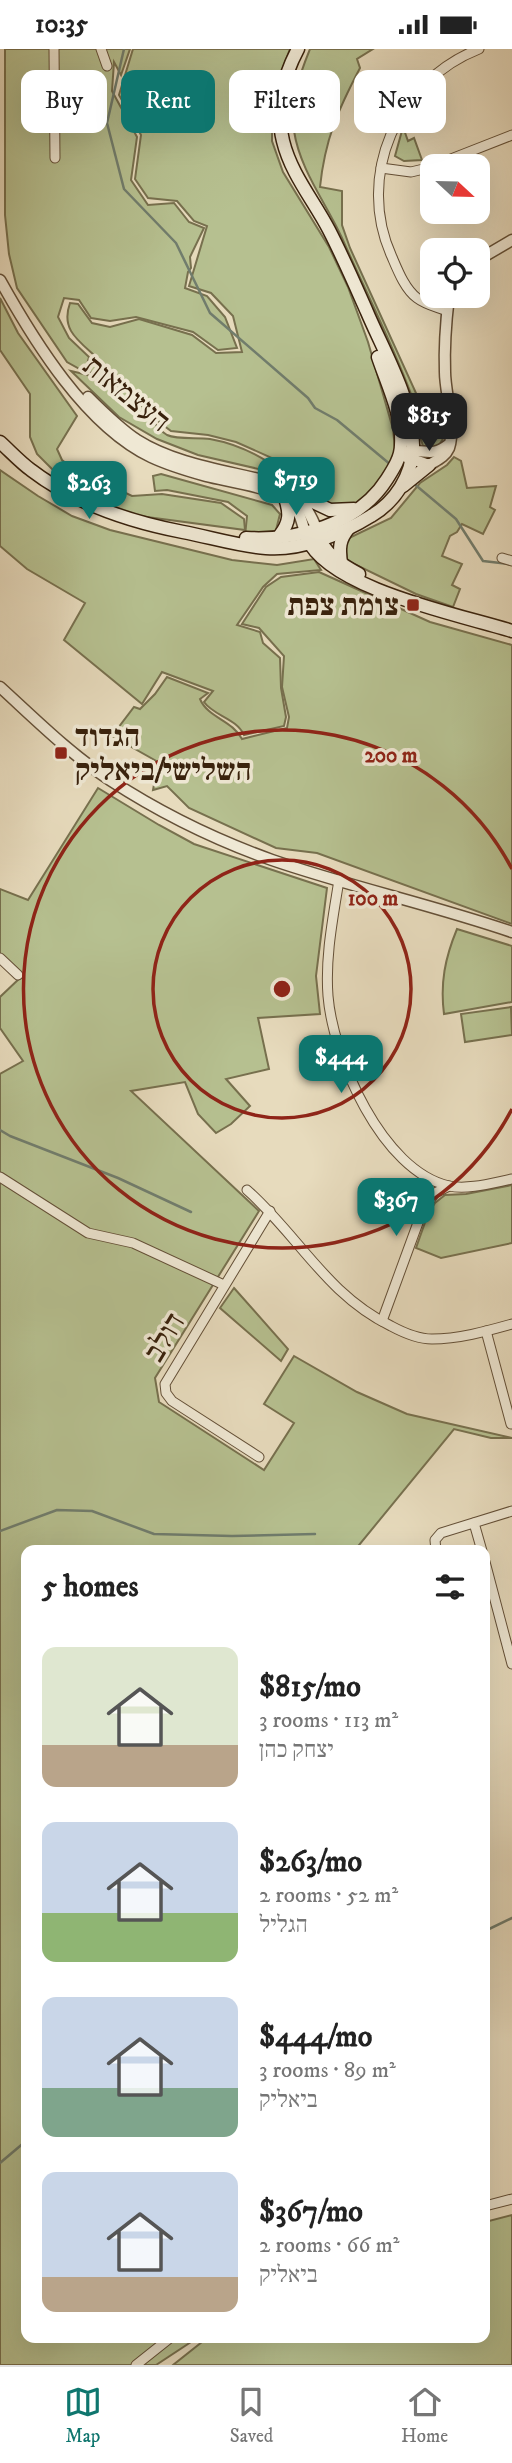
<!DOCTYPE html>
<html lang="en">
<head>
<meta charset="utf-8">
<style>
	:root { --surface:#fff; --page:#f2f2f2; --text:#222; --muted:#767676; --line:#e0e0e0; --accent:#0f766e }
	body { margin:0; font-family:"IM FELL DW Pica","Frank Ruhl Libre",serif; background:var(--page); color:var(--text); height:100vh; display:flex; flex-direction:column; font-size:26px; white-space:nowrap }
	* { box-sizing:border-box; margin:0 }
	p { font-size:23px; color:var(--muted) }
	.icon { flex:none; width:38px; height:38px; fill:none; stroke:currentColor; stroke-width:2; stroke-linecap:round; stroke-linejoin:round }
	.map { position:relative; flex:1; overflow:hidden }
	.details { position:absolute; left:21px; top:1496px; width:469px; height:798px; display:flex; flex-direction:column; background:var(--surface); border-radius:14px; box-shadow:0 7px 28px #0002 }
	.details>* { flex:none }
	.hud { position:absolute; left:21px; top:21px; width:471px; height:63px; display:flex; gap:14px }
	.needle { width:46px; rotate:112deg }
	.controls { position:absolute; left:420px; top:105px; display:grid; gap:14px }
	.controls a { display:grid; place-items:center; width:70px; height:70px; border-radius:14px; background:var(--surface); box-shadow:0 7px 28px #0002; font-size:35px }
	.price { position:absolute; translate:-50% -60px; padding:0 16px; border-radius:14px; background:var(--accent); color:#fff; font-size:23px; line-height:46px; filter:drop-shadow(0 2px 4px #0008) }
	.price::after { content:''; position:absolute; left:50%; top:42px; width:21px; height:16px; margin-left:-10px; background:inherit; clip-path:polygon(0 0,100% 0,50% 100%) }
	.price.on { background:#222; color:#fff }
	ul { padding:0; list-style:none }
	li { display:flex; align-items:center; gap:21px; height:175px; padding:0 21px }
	li span { display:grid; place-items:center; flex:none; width:196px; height:140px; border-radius:14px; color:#555 }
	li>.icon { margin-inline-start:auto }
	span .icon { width:84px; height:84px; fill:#fffc; stroke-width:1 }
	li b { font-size:30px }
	h2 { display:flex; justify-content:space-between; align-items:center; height:84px; padding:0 21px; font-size:30px }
	.chip { padding:0 24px; border-radius:14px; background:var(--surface); box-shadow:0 7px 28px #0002; font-size:24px; line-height:63px }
	.chip.on { background:var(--accent); color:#fff }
	.status { display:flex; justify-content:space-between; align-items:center; height:49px; padding:0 35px; background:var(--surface); direction:ltr }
	.status svg { height:19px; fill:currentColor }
	.dock { display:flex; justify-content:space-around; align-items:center; height:98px; border-top:2px solid var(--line); background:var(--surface); font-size:19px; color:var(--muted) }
	.dock a { display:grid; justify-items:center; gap:4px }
	.dock .on { color:var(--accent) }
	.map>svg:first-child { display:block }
	.green { fill:#b6c090; stroke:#77704e; stroke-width:2 }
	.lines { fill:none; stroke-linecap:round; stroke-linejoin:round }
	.stream { stroke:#717d6d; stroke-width:2.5 }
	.minor-casing { stroke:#645038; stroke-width:11 }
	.tertiary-casing { stroke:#645038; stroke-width:13 }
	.secondary-casing { stroke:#38210c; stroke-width:15 }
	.minor { stroke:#efe8d4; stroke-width:9 }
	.tertiary { stroke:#efe8d4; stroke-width:10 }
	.secondary { stroke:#efe8d4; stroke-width:12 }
	.ring { fill:none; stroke:#8f2418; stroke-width:3.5 }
	.poi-dot { fill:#8f2418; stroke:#efe8d4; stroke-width:2.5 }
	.labels { text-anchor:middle; stroke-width:7; stroke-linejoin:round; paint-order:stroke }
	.street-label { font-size:30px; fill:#38210c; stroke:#efe8d4 }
	.poi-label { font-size:30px; font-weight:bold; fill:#38210c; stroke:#efe8d4; text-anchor:end }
	.centre { fill:#8f2418; stroke:#efe8d4; stroke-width:3.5 }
	.ring-label { font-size:21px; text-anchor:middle; font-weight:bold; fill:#8f2418; stroke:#efe8d4; stroke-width:7; stroke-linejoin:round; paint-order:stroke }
</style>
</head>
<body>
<div class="status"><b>10:35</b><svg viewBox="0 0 49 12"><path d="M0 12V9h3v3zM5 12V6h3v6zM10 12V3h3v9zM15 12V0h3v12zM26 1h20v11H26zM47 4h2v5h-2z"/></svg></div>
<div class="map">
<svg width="512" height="2316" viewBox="0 0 512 2316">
	<rect width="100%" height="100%" fill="#e7dbbd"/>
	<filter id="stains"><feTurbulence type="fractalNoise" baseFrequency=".00286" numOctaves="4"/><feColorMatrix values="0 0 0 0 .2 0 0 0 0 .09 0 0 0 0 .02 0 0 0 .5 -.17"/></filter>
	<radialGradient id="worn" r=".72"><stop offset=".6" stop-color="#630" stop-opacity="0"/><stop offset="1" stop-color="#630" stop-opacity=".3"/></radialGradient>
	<g class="green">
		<polygon points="5,0 130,0 121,26 114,13 112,42 137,88 131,131 148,156 174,154 189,173 204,179 190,208 191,219 188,223 185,239 207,247 225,268 237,299 218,301 193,283 136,268 110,272 91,269 79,251 64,249 58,268 69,289 89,308 85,323 67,313 17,239 9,205 5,166"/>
		<path d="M133,0H290L272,48V92L283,123L329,198L348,238L368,293L393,380L395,400L389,425L359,456L344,459L326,453L272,409L236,393L208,386L171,382L154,369L141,349L119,333L90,323L94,306C76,290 61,279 70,254L78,255L92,274L110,278L139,270L192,286L216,304L242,303L233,267L211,244L189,237L207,177L194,172L177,152L148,149L135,130L141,86L119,46Z"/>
		<path d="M310,0H373L357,10L360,19C338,61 325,90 320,138L342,142V176L350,199L420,353L434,352L436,378H443L444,388L438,398L428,400L423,397C417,380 417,362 411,345C391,292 365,241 342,189C326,154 300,121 294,82C290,53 299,27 310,0Z"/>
		<polygon points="403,78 408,92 414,89 422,111 404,112 395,107"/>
		<polygon points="0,249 18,284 77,367 57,400 62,411 81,426 94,429 132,447 162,445 221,454 244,470 245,481 132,466 90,450 56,424 37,405 30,388 30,345 0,301"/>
		<path d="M71,322C93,327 118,333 135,349C147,359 153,378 167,386C178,391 198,388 210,390C249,397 275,416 305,440L276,424L198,406L157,390L119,368Z"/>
		<polygon points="454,408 461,412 467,439 496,437 490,458 495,461 483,485 462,475 457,483 450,487 442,507 462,515 452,536 460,540 453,558 416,545 350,513 347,510 345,497 349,489 391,469 420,434 447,416"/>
		<path d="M0,421L38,447L72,467L110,481L232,511L277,516L314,510L321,521L277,525L263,538L237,576L260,583L263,594L280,609L281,639L286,668L284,677L244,686C236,669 214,667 204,653L213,642L162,623L142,655L64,591L85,554L27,520L0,497Z"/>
		<polygon points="161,425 272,456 280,465 275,485 245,487 247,467 228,453 167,441 155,442 153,427"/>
		<path d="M319,523L430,573L512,596V875L317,804L276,799L189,759L167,737L153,741L158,713L112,687L134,658L140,660L155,645L167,628L208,644L200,650C208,669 232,671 242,690L287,679L289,668L282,638L284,607L259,579L242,575L266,538L281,528Z"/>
		<polygon points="98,739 159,776 194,795 327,839 316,927 320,965 258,969 269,1020 226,1030 250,1057 231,1075 216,1084 198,1065 185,1033 131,1042 259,1162 155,1329 159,1353 264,1421 294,1374 264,1355 294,1307 357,1343 407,1365 512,1389 491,1389 454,1380 355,1501 26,1502 26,2289 197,2289 156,2316 0,2316 0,1025 23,1012 0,979 0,948 21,928 0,907 0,840 28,851"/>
		<path d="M457,880L512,897V953L444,965C440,934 445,909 457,880Z"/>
		<polygon points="511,958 512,986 465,993 461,965"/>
		<polygon points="512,1136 512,1194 441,1209 416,1199 428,1165 435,1154 445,1146 466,1145"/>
		<polygon points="234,1239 288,1300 281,1312 220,1259"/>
		<polygon points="512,2166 512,2316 173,2316 207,2289 485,2289 485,2173"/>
	</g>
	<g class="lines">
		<g class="stream">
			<polyline points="124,0 107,74 124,140 176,194 210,264 308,349 315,359 337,371 391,416"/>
			<polyline points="412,433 456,470 483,512 509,515"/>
			<polyline points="0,1081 10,1087 118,1129 191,1163"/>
			<polyline points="0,1482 57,1461 92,1462 154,1485 232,1487 315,1485"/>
			<polyline points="485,1882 512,1869"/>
			<polyline points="0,2114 26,2092"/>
		</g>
		<g class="minor-casing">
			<g id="minor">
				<polyline points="54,0 55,109"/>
				<polyline points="101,0 107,17"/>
				<polyline points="433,117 512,86"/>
				<polyline points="381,119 411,123 432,118"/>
				<path d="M447,262C437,258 426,256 417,249C405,240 398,222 392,208C355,127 397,32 479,0"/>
				<polyline points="502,509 512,512"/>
				<path d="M339,831C333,869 325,908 328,947C333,1008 382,1122 449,1137C468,1141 492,1134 512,1130"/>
				<polyline points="0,909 18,926"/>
				<polyline points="0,1128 88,1184 133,1194 224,1236"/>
				<path d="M247,1141C299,1187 326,1245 391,1277C404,1284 418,1290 432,1290C459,1290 487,1282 512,1275"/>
				<polyline points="382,1272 423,1160 435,1144 449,1137"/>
				<polyline points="486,1282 511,1375"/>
				<polyline points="259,1408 172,1352 166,1344 165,1335 270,1162"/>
				<polyline points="474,1474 482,1502"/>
				<polyline points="436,1502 435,1491 441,1484 512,1462"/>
				<polyline points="485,1513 512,1615"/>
				<polyline points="485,2157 512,2150"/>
				<polyline points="136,2316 170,2289"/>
			</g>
		</g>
		<g class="tertiary-casing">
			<g id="tertiary">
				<polyline points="478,211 512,191"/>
				<path d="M0,231C34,292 86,377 151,408C168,416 188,422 206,427C229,433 276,438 292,455C300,463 302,473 305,484"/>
				<path d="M88,348C103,363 119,379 137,391C178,417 232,422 278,435C300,446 308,459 317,481"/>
				<path d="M407,403C424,399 431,409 448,396"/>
				<path d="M406,408L429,416C437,411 445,408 449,399C456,378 445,344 445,323C444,298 446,272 449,247"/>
				<path d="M0,638C35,670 70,705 110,731C159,763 216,791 272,811C351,838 433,856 512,883"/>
			</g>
		</g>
		<g class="secondary-casing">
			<g id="secondary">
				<path d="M0,393C10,402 20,413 31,421C74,454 131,473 183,483C210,488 238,497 266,499C301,502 342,485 371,467C395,453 412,427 413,398C414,354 384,303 367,263C355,236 343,208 329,181C314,152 291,125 283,92C275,61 283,28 298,0"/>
				<polyline points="403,437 429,416"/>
				<polyline points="298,446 330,461 354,460"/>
				<path d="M318,485C323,504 342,516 359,525"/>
				<path d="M280,486C290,473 290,464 285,449"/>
				<path d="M246,489C296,492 358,476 387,430C394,419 401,408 401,396C403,367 387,335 378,308"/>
				<path d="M307,489C329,540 461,566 512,582"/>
				<path d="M341,514C339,499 339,491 349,479"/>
			</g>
		</g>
		<use href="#minor" class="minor"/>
		<use href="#tertiary" class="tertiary"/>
		<use href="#secondary" class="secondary"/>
	</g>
	<g class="ring">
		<circle cx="282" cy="940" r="129"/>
		<path d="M512 1060A259 259 0 1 1 512 820"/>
	</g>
	<g class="poi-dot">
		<rect x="406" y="549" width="14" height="14" rx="3.5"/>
		<rect x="54" y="697" width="14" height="14" rx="3.5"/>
	</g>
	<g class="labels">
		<g class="street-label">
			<text transform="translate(127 344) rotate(39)" y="10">העצמאות</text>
			<text transform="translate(164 1288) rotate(-59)" y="10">דולב</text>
		</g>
		<g class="poi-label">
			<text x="399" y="566">צומת צפת</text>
			<text x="75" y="697" text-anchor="start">הגדוד<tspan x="75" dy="34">השלישי/ביאליק</tspan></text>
		</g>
	</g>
	<circle cx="282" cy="940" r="10" class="centre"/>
	<g class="ring-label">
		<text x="391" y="713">200 m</text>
		<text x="373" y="856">100 m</text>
	</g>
	<rect width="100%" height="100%" filter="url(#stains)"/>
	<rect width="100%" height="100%" fill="url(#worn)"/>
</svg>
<div class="controls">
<a><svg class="needle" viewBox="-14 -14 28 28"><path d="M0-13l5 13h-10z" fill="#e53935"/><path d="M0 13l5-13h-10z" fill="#767676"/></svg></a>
<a><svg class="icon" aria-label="locate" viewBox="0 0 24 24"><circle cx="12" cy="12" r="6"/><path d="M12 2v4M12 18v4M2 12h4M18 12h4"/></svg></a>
</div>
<b class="price on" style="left:429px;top:404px">$815</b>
<b class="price" style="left:296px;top:468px">$719</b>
<b class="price" style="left:89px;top:472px">$263</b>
<b class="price" style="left:341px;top:1046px">$444</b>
<b class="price" style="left:396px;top:1189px">$367</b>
<div class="hud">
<a class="chip">Buy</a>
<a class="chip on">Rent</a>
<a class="chip">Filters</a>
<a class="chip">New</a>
</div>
<section class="details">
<h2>5 homes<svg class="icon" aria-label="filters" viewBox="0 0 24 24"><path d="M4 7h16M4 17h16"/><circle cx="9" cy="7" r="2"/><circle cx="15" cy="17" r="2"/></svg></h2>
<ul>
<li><span style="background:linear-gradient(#dfe7d0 70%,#b9a48a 0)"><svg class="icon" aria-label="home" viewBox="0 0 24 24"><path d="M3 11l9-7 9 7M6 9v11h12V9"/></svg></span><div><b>$815/mo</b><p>3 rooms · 113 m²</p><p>יצחק כהן</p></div></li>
<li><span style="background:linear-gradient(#c9d6e8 65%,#8fb573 0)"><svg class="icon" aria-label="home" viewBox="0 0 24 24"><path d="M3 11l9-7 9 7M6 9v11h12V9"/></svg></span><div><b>$263/mo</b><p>2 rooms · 52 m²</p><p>הגליל</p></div></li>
<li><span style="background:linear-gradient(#c9d6e8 65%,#7fa58c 0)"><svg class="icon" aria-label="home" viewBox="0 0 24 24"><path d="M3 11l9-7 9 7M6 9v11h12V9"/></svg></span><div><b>$444/mo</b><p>3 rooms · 89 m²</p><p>ביאליק</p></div></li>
<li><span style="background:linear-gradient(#c9d6e8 75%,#b9a48a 0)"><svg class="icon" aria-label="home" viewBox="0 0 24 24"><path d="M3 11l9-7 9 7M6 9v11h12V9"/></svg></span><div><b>$367/mo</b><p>2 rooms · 66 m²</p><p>ביאליק</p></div></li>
</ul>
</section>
</div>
<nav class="dock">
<a class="on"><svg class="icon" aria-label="map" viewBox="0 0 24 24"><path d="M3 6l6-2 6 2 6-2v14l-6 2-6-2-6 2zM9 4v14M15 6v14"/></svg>Map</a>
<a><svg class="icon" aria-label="saved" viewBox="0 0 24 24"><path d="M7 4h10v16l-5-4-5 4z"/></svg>Saved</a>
<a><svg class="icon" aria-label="home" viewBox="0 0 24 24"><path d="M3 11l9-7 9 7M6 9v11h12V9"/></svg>Home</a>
</nav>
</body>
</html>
